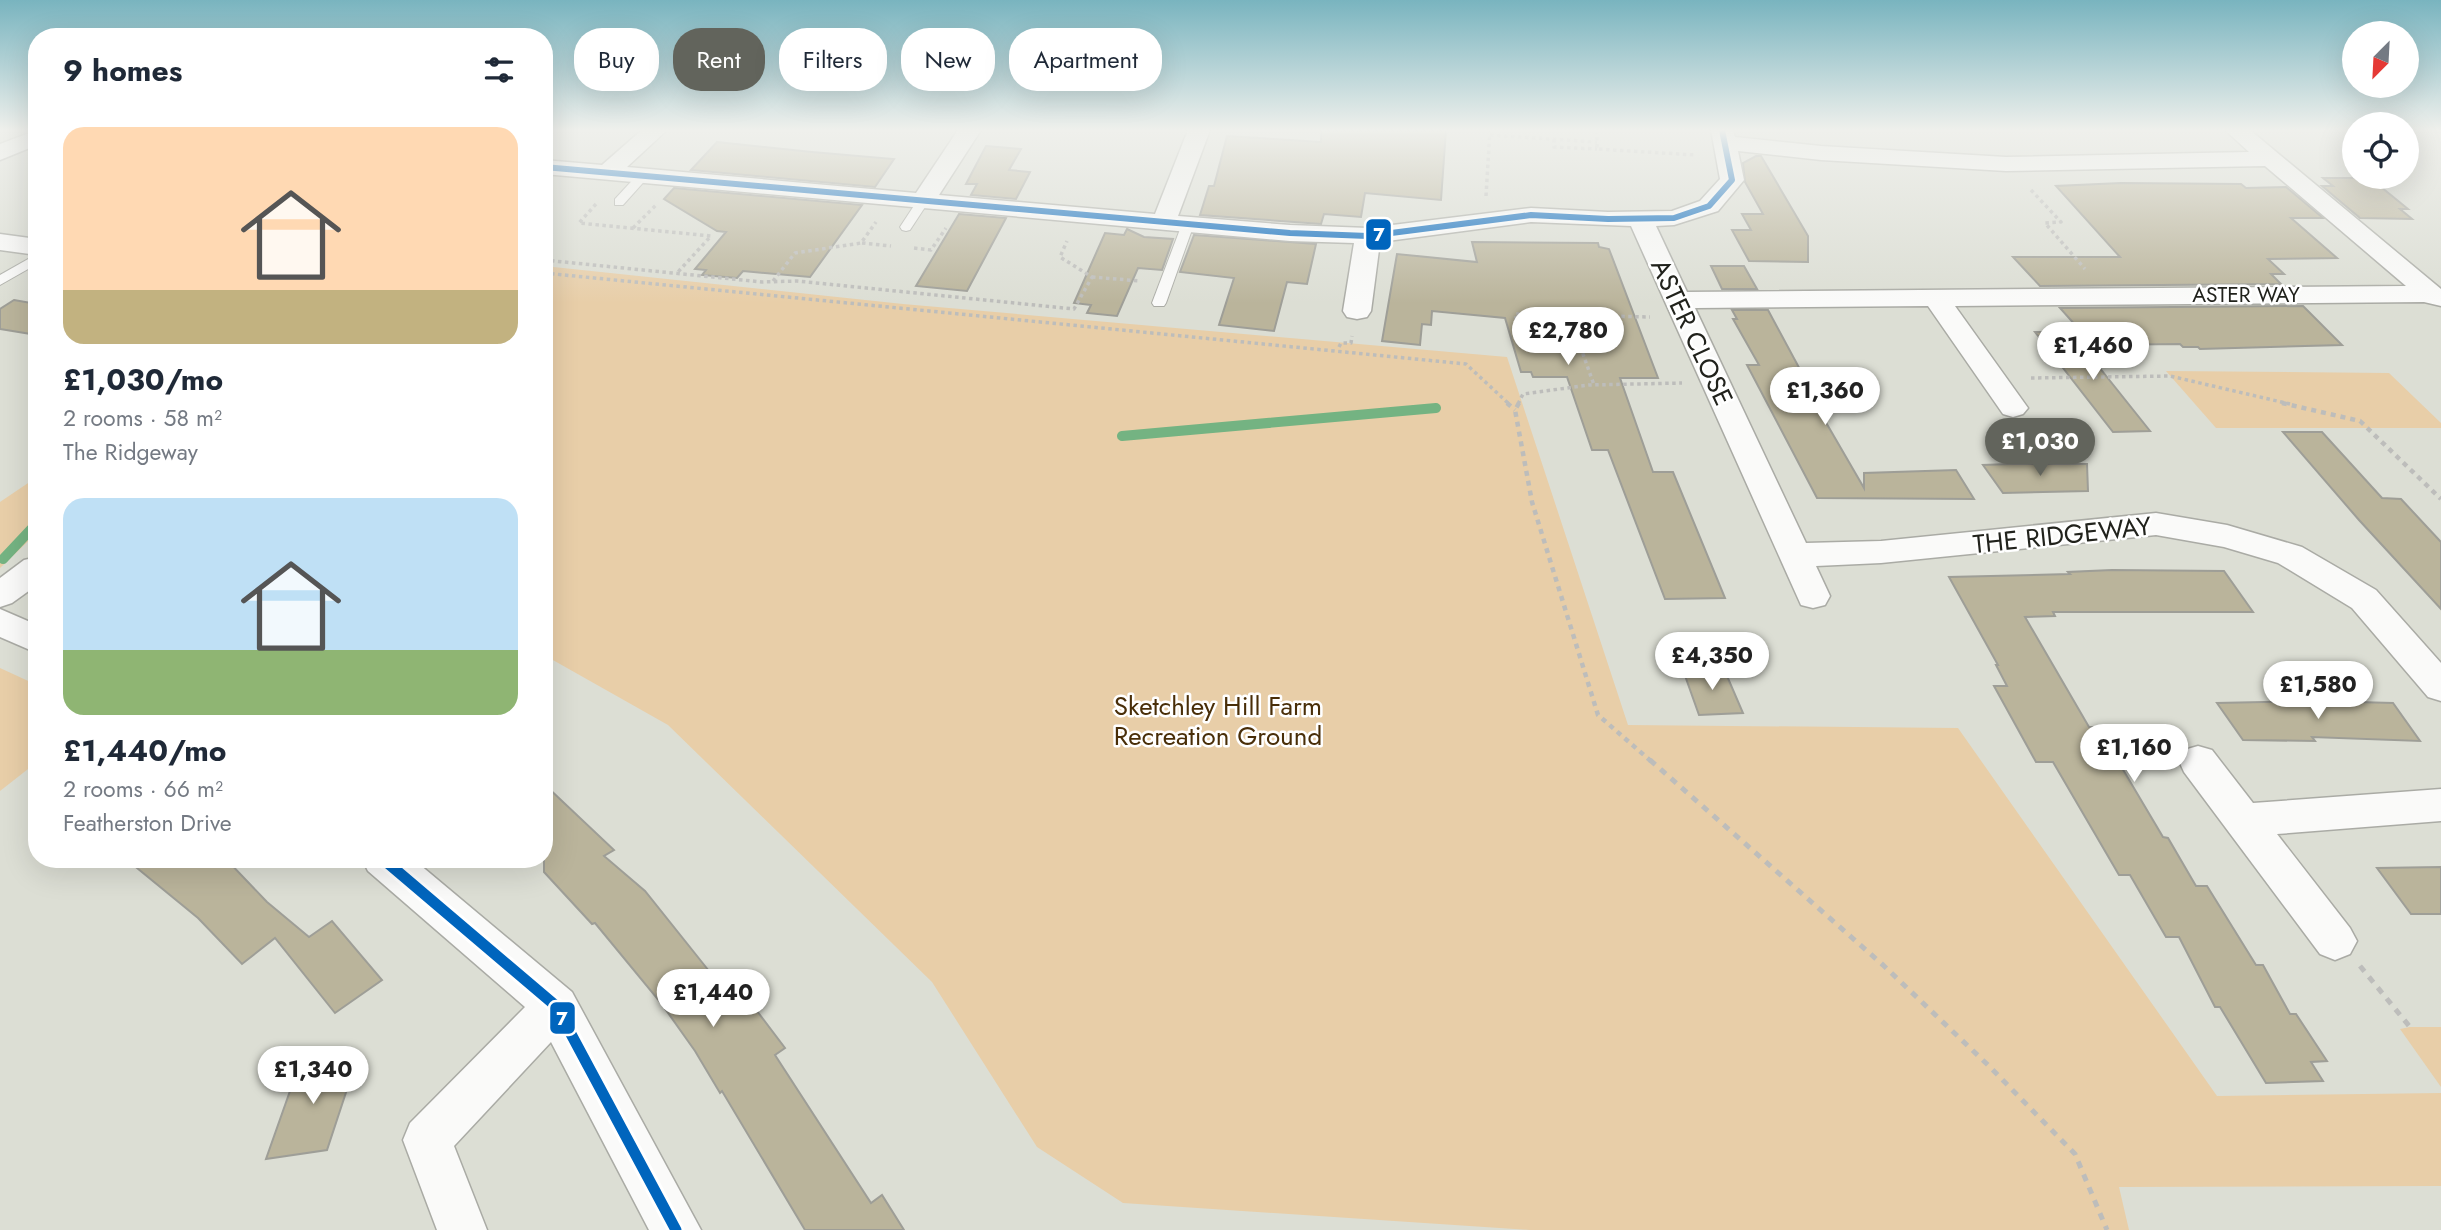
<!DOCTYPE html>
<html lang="en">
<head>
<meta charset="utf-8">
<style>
	:root { --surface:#fff; --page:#f6f6f7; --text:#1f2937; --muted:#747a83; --accent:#62645c }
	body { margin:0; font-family:Jost,sans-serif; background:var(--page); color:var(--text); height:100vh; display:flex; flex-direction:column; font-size:26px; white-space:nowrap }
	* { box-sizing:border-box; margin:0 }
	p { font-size:23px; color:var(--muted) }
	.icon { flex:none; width:38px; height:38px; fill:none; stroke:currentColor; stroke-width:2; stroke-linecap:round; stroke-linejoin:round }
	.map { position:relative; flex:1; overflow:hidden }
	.side { position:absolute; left:28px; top:28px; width:525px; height:840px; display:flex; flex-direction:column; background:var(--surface); border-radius:28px; box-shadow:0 7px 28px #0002 }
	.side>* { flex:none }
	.top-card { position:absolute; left:574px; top:28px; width:665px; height:63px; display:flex; gap:14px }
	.needle { width:46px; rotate:204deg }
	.controls { position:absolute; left:2342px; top:21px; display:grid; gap:14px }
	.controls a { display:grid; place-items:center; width:77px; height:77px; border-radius:50%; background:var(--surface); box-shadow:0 7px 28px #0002; font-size:35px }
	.price { position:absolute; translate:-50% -60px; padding:0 16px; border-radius:24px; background:#fff; color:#222; font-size:23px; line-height:46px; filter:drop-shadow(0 2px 4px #0008) }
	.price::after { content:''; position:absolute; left:50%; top:42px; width:21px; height:16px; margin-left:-10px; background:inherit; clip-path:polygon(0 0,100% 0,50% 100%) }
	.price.selected { background:var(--accent); color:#fff }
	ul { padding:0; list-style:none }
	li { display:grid; align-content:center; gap:14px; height:371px; padding:0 35px }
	li span { display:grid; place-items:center; height:217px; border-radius:21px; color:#555 }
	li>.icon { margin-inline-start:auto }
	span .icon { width:126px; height:126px; fill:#fffc; stroke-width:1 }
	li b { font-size:30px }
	h2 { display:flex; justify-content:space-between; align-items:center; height:84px; padding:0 35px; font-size:30px }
	.chip { padding:0 24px; border-radius:28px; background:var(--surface); box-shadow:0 7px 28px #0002; font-size:24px; line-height:63px }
	.chip.selected { background:var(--accent); color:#fff }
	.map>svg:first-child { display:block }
	.green { fill:#e8cea8 }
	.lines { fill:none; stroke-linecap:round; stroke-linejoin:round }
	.stream { stroke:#74b382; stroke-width:10 }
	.building { fill:#bab49b; stroke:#9e9e97; stroke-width:2 }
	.service-casing { stroke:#aaaba5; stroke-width:2 }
	.minor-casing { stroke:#aaaba5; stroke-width:3 }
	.path-far2 { stroke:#bdbdbb; stroke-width:3.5; stroke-dasharray:3.5 3.5; stroke-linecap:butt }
	.path-far1 { stroke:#bdbdbb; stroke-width:4.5; stroke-dasharray:5 5; stroke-linecap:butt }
	.path { stroke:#bdbdbb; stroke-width:5; stroke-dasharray:7 7; stroke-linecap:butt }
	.service { fill:#fafaf9; fill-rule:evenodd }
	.minor { fill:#fafaf9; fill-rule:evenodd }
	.bus-1-far1-casing { stroke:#fff; stroke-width:10 }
	.bus-1-casing { stroke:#fff; stroke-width:17 }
	.bus-1-far1 { stroke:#0065bd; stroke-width:6 }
	.bus-1 { stroke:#0065bd; stroke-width:11 }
	.labels { text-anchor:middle; stroke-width:5; stroke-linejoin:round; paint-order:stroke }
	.far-street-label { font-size:21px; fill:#21221c; stroke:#fff }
	.street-label { font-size:26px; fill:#21221c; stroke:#fff }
	.park-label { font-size:26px; fill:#492e08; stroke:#fff }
	.line-badge { stroke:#fff; stroke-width:2.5 }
	.badge-label { font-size:19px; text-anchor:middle; font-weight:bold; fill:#fff }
</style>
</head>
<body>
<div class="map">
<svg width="2441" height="1230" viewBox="0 0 2441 1230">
	<rect width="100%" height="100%" fill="#dcded4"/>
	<g class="green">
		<polygon points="544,266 903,304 1507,357 1628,725 1958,728 2217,1096 2441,1093 2441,1186 2119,1187 2129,1230 1530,1230 1123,1203 1037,1147 932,982 668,725 544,655"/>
		<polygon points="2166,371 2389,373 2441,423 2441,428 2216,428"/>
		<polygon points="37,477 37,533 0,568 0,502"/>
		<polygon points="0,668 37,685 37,762 0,791"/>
		<polygon points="2410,1027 2441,1027 2441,1087 2400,1029"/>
	</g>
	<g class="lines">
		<g class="stream">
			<polyline points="1122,436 1436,408"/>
			<polyline points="3,559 37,523"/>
		</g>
	</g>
	<g class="building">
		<polygon points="1321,130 1446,130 1441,200 1365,193 1361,217 1324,214 1321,224 1200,215 1209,186 1214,186 1227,136 1321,142"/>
		<polygon points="717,142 812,152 894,159 875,187 691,170"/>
		<polygon points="986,146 1021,149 1009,170 1030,172 1016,199 971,195 977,184 966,184"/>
		<polygon points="1756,156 1761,156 1808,236 1808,262 1749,261 1732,230 1751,230 1742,214 1763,214 1745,182 1743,163"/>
		<polygon points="2323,178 2370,178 2408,209 2400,209 2412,219 2360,218 2322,186 2333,186"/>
		<polygon points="2121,183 2241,184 2246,188 2286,187 2323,218 2291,218 2337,258 2268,259 2284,274 2271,274 2281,284 2040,286 2013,257 2120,257 2056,186"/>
		<polygon points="674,188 862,205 810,277 743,271 737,278 702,275 706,270 695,269 726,232 717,231 664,199"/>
		<polygon points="959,214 1006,218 967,291 916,286"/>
		<polygon points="1127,229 1144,237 1173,239 1162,270 1138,268 1117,316 1087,313 1091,305 1074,303 1105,233 1124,235"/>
		<polygon points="1194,235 1316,244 1307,284 1287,282 1274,331 1219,325 1234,278 1180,272"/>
		<polygon points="1472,242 1598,243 1599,247 1609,249 1658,378 1620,378 1653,472 1673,472 1725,598 1665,599 1608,450 1592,450 1567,377 1533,377 1531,372 1521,372 1505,318 1432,311 1431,325 1422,324 1420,345 1382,341 1397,254 1477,262"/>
		<polygon points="1711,266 1744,266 1757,289 1722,289"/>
		<polygon points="14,300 37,304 37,335 0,329 0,309"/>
		<polygon points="2303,306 2342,345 2200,349 2198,347 2183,347 2180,344 2093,345 2060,308"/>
		<polygon points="1732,310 1768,310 1810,388 1806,388 1864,488 1864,473 1956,470 1974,499 1817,498 1747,365 1759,365 1733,319 1737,319"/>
		<polygon points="2035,332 2071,332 2150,431 2113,432"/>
		<polygon points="2283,432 2322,432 2382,498 2401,499 2441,542 2441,609 2359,520"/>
		<polygon points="2010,464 2087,464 2088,491 2003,493 1983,465"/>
		<polygon points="2112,570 2224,571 2253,612 2053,612 2055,616 2025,617 2089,727 2093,727 2118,768 2122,768 2163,837 2168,838 2196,886 2207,886 2256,965 2263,965 2290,1014 2296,1014 2327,1061 2311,1062 2323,1081 2266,1083 2220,1007 2215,1007 2179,937 2166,937 2130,875 2119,875 2053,762 2036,762 1994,686 2007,686 1996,665 1998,665 1949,577 2070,574 2068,572"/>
		<polygon points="1724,669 1743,713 1699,715 1683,670"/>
		<polygon points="2319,701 2393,703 2420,741 2312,737 2315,741 2243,740 2217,703"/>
		<polygon points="544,784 614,850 604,856 645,891 717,981 727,974 757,1011 785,1048 775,1055 871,1203 882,1195 904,1230 805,1230 722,1091 720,1093 695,1051 661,1003 595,923 592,924 544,872"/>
		<polygon points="126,859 226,859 267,902 309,937 332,921 382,980 335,1013 275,938 242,964 198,918"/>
		<polygon points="2441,867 2441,914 2411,914 2377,868"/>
		<polygon points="359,1053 327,1150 266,1159 301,1060"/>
	</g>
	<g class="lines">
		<g class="service-casing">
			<g id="service">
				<polygon points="640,172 650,175 623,205 615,205 615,199"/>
				<polygon points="923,197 929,201 910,230 906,231 902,230 900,227 919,198"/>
				<polygon points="1188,220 1194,224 1166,303 1164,306 1154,306 1152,303 1182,224"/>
				<polygon points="37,254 37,264 0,285 0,275"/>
			</g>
		</g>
		<g class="minor-casing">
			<g id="minor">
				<polygon points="37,130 37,145 0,160 0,144"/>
				<path d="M642,130H667L627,167L916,193L958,130H981L939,195L1155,214L1188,130H1210L1178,216L1290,225L1368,228L1531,208L1608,212L1672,211L1700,201L1720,179L1711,130H1733L1735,137L1821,146L2006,157L2249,152L2225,130H2250L2441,289V306L2424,302L1955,306L2028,408L2023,414L2013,417L2003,414L1928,306L1695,308L1806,543L1881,541L2156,513L2227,525L2302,547L2376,590L2441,663V701L2428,697L2352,608L2278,563L2224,547L2156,535L1881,563L1816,566L1830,596L1825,605L1813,608L1801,605L1631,226L1531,222L1380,242L1371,311L1367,317L1357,319L1347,317L1343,311L1354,243L1290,241L544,174V160L602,165ZM1738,151L1821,160L2006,171L2265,166L2406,286L1687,292L1656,226L1674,225L1718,211L1744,180Z"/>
				<polygon points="0,234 37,239 37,255 0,250"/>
				<polygon points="37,557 37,585 12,603 0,607 0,578 24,560"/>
				<polygon points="0,609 37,625 37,653 0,637"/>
				<polygon points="2198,746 2212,750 2253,803 2441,789 2441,821 2277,834 2350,928 2357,941 2350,954 2335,960 2320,954 2184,772 2179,761 2184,750"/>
				<polygon points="362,859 413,859 572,992 701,1230 649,1230 551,1042 454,1146 487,1230 437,1230 403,1140 410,1123 525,1007 368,871"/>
			</g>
		</g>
		<g class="path-far2">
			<polyline points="1597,130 1597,149 1696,155"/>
			<polyline points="1490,135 1597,142"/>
			<polyline points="1554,139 1554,147 1597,149"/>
			<polyline points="2031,190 2061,222 2045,223 2085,269"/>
			<polyline points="1486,196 1490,130"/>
			<polyline points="596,204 579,223 711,236 677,273"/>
			<polyline points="633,228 657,204"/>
			<polyline points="862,243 891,246"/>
			<polyline points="914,248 931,250 946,228"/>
			<polyline points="544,260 762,282 797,281 1074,309 1092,277 1060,257 1067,241"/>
			<polyline points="544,273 1466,364 1509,404"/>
			<polyline points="1092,277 1140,281"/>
			<polyline points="773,281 795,253 861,243 876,222"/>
			<polyline points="1557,315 1560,332 1519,331 1515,314 1650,317"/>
			<polyline points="1560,332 1577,337 1594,385"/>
			<polyline points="1339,347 1341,343 1351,343 1352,336"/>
			<polyline points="2031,378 2170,376 2290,404"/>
			<polyline points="1518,404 1523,394 1589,385 1682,383"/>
		</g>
		<g class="path-far1">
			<polyline points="1507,403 1515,410"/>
			<polyline points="1519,403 1515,410 1532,502 1598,715 1652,762"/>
			<polyline points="2282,403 2360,421 2441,499"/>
		</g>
		<g class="path">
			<polyline points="1650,760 1883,965 1989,1066 2075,1154 2107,1230"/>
			<polyline points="2360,966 2410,1027"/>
		</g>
		<use href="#service" class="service"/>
		<use href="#minor" class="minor"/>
		<g class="bus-1-far1-casing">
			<polyline id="bus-1-far1" points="544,167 1290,233 1368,236 1531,215 1608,219 1674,218 1709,206 1732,180 1722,130"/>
		</g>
		<g class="bus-1-casing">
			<polyline id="bus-1" points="383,859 556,1006 676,1230"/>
		</g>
		<use href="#bus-1-far1" class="bus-1-far1"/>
		<use href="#bus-1" class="bus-1"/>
	</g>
	<linearGradient id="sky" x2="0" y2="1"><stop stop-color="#79b4bf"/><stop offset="0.43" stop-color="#eff0ec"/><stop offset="1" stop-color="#eff0ec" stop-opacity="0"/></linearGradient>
	<rect width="2441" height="303" fill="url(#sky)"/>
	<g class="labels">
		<g class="far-street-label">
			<text x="2246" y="302">ASTER WAY</text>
		</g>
		<g class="street-label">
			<text transform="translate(1692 332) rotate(65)" y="9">ASTER CLOSE</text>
			<text transform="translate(2062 535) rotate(-6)" y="9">THE RIDGEWAY</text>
		</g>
		<g class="park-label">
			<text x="1218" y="715">Sketchley Hill Farm<tspan x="1218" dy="30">Recreation Ground</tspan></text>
		</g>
	</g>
	<g class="line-badge">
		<rect x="1365" y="218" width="27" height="33" rx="7" fill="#0065bd"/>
		<rect x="549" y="1001" width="27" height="34" rx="7" fill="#0065bd"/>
	</g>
	<g class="badge-label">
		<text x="1379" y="241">7</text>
		<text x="562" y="1025">7</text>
	</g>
</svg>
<div class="controls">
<a><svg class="needle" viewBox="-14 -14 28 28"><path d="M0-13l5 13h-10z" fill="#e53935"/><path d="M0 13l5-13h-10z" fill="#747a83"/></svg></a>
<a><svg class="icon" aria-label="locate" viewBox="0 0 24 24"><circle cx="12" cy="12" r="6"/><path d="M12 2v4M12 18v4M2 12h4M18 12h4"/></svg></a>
</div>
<b class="price" style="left:1568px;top:367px">£2,780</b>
<b class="price" style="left:2093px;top:382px">£1,460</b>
<b class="price" style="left:1825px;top:427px">£1,360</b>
<b class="price selected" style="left:2040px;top:478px">£1,030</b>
<b class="price" style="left:1712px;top:692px">£4,350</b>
<b class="price" style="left:2318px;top:721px">£1,580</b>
<b class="price" style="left:2134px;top:784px">£1,160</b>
<b class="price" style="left:713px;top:1029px">£1,440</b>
<b class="price" style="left:313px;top:1106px">£1,340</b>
<div class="top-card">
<a class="chip">Buy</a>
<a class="chip selected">Rent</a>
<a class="chip">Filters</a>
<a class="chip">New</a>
<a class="chip">Apartment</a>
</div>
<section class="side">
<h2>9 homes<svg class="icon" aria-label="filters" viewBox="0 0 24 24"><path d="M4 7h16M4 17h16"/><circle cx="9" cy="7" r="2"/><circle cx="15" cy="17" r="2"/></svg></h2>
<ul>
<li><span style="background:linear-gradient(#ffd9b3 75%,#c2b280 0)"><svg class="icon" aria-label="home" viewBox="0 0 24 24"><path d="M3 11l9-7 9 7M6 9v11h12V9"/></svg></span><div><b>£1,030/mo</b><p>2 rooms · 58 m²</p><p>The Ridgeway</p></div></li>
<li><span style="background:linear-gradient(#bfe0f5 70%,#8fb573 0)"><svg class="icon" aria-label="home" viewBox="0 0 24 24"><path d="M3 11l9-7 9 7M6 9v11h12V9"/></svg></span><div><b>£1,440/mo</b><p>2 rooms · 66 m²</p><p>Featherston Drive</p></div></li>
</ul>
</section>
</div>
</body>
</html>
